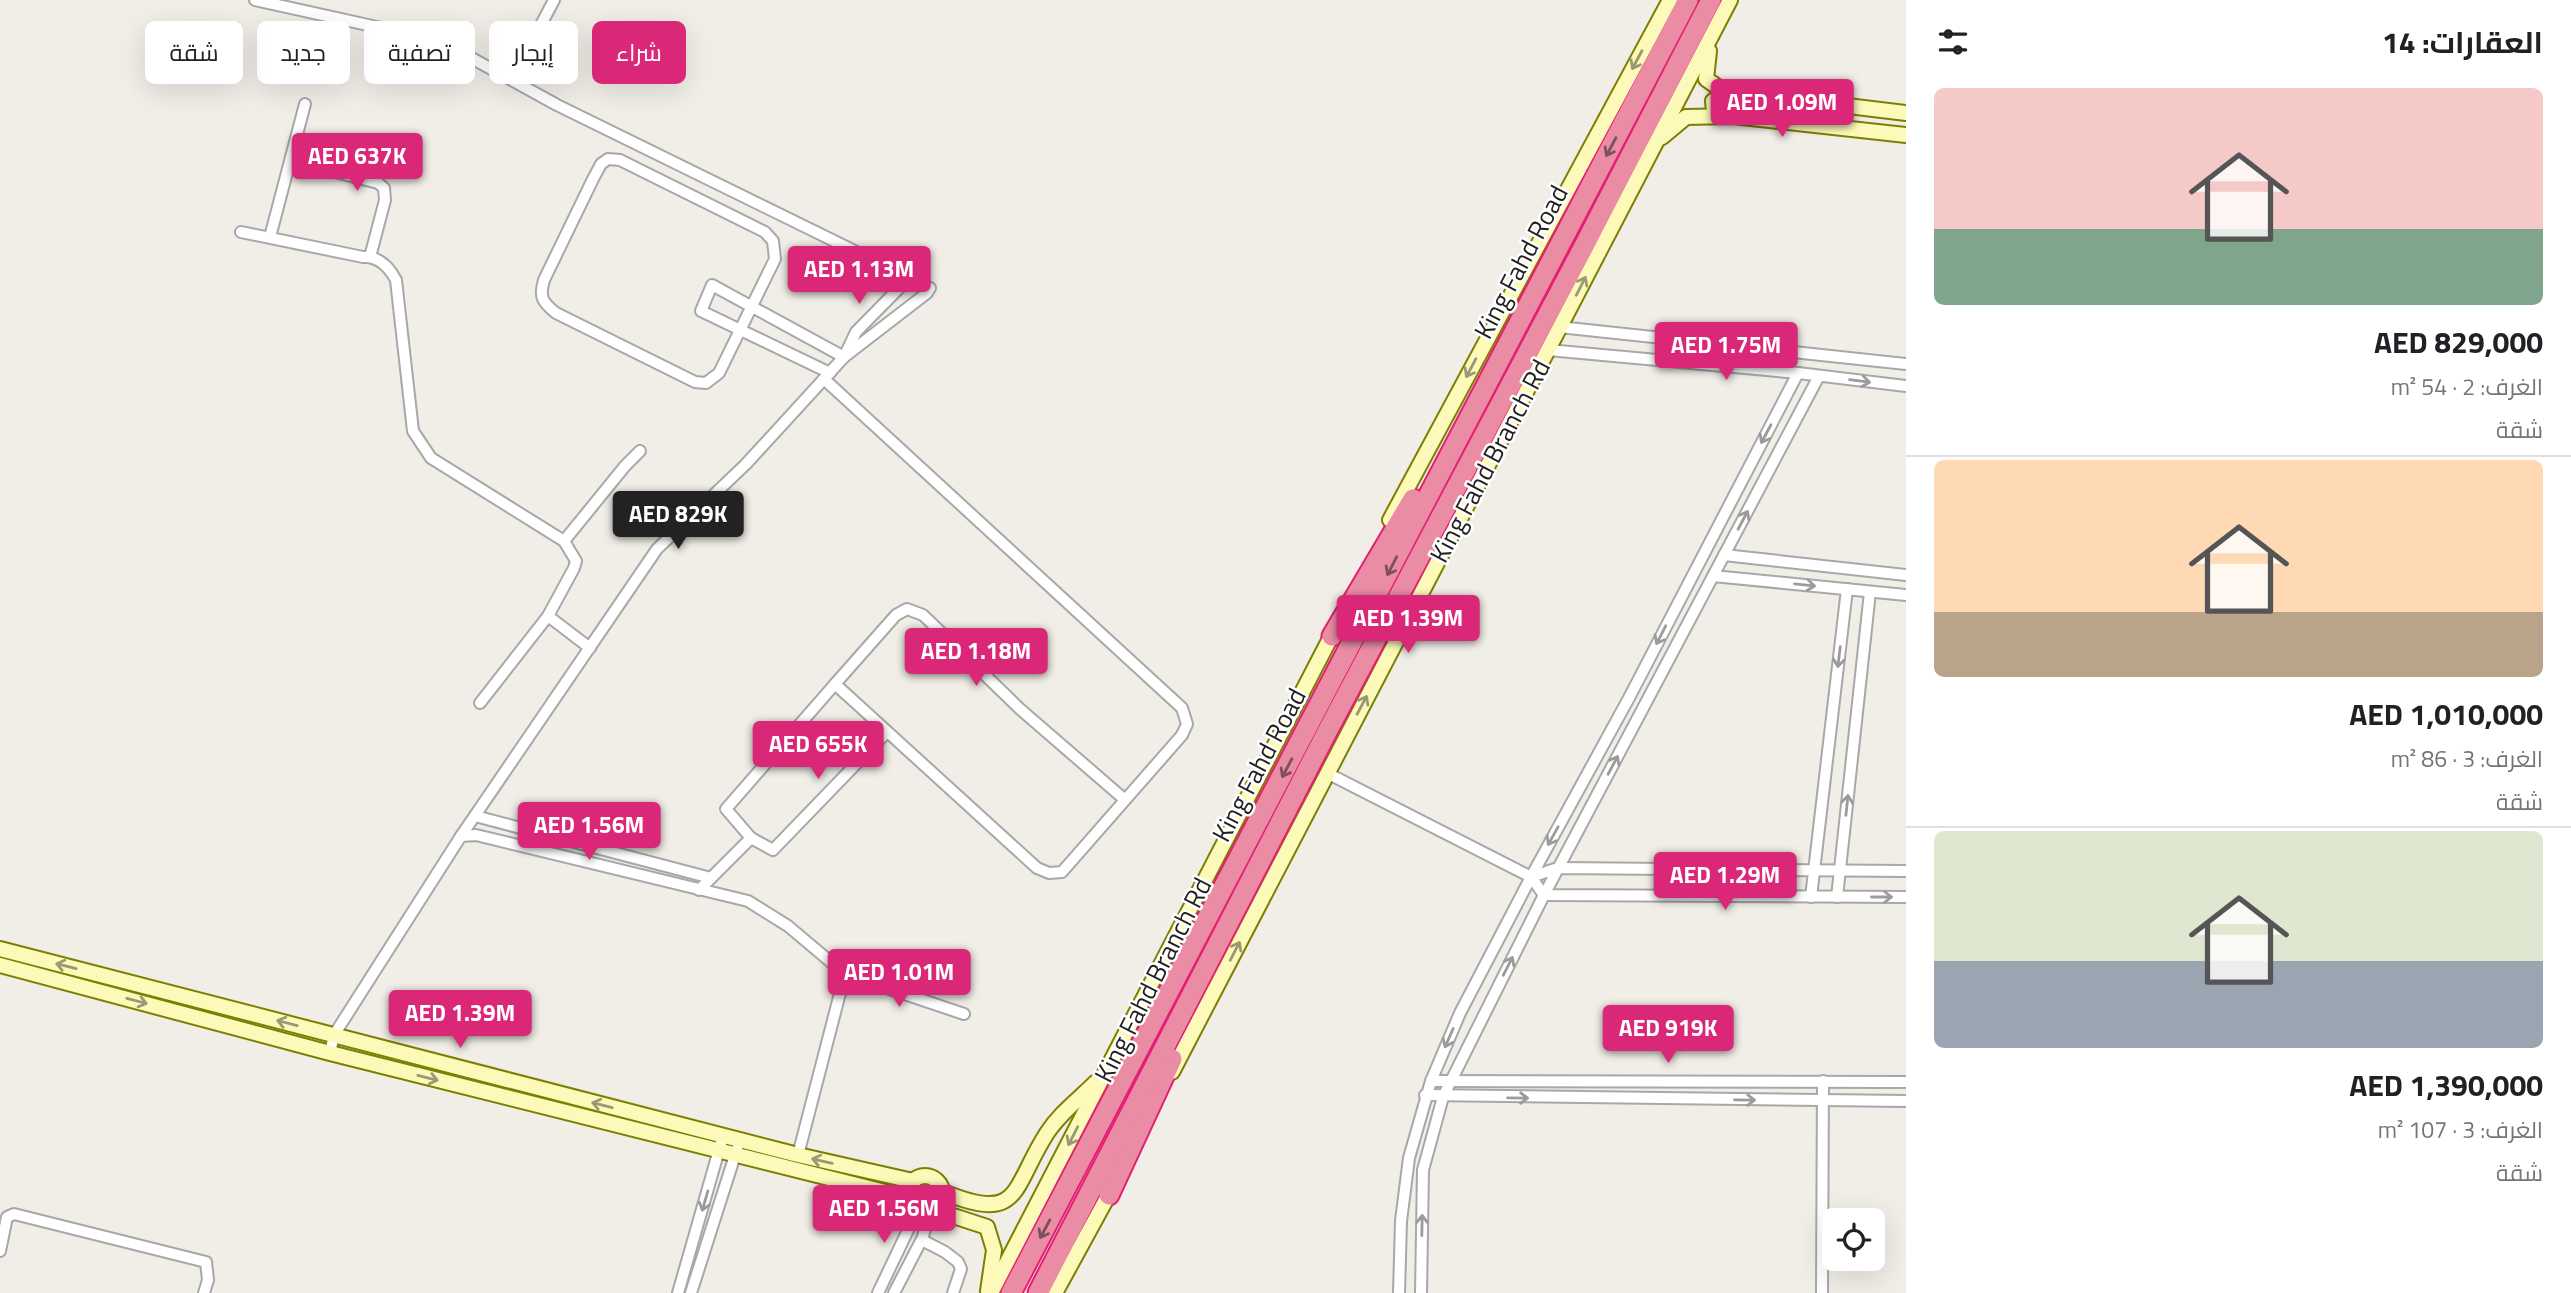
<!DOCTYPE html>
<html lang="ar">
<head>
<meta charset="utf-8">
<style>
	:root { --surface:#fff; --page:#f2f2f2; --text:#202124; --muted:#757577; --line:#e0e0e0; --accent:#db2777 }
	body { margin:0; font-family:"Titillium Web",Cairo,sans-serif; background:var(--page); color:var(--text); direction:rtl; height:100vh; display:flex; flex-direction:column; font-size:26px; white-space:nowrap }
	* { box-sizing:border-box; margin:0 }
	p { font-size:23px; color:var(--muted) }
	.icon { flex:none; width:38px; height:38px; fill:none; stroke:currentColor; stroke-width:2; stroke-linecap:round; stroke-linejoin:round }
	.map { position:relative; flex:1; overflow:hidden; direction:ltr }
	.panel { display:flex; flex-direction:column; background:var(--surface); width:665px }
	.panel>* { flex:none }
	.banner { position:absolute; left:21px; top:21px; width:665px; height:63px; direction:rtl; display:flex; gap:14px }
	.fabs { position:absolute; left:1822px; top:1208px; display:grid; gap:14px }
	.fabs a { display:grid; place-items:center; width:63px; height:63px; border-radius:10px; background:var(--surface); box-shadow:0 7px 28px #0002; font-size:35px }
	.price { position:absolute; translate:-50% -60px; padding:0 16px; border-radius:7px; background:var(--accent); color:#fff; font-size:23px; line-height:46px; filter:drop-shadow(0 2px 4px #0008) }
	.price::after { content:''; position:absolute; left:50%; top:42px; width:21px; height:16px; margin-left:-10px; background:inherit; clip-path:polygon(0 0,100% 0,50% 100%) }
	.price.current { background:#222; color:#fff }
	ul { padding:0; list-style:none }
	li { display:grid; align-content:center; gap:14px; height:371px; padding:0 28px }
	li+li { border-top:2px solid var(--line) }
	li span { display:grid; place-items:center; height:217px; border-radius:10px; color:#555 }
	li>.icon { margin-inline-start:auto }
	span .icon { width:126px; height:126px; fill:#fffc; stroke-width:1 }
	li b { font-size:30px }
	h2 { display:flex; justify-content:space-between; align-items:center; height:84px; padding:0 28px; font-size:30px }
	.tag { padding:0 24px; border-radius:10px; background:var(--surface); box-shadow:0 7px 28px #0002; font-size:24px; line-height:63px }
	.tag.current { background:var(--accent); color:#fff }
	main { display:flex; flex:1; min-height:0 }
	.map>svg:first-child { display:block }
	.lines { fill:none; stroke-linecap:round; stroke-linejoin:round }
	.street-casing { stroke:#a8a8a8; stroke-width:14 }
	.secondary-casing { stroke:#7c7f00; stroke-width:18 }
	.highway-casing { stroke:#e41f73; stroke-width:23 }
	.street { stroke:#fff; stroke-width:10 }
	.secondary { stroke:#fdfab9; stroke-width:14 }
	.highway { stroke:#eb8ca5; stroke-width:19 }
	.oneway { stroke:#9a9875 }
	.oneway2 { stroke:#7c515c }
	.oneway3 { stroke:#9b9b9b }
	.labels { text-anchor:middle; stroke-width:5; stroke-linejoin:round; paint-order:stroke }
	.street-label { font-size:26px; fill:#212121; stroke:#fff }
</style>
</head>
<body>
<main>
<section class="panel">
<h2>العقارات: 14<svg class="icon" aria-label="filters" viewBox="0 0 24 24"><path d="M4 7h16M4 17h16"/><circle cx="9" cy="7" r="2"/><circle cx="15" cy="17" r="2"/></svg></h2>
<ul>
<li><span style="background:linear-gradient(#f6c9c9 65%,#7fa58c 0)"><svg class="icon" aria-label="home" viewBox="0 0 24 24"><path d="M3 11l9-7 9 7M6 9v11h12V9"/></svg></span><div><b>AED 829,000</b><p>الغرف: 2 · 54 m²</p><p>شقة</p></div></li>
<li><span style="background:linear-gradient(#ffd9b3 70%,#b9a48a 0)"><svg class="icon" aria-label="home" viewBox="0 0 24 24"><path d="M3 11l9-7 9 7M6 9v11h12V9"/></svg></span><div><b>AED 1,010,000</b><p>الغرف: 3 · 86 m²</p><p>شقة</p></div></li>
<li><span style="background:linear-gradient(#dfe7d0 60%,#9aa5b1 0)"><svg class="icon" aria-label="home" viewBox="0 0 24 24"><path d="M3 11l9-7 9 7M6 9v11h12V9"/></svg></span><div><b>AED 1,390,000</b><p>الغرف: 3 · 107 m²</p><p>شقة</p></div></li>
</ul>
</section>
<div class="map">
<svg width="1906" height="1293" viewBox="0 0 1906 1293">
	<rect width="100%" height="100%" fill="#f1ede7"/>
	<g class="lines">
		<g class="street-casing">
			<g id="street">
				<polyline points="255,0 404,33 466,55 557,105 930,288 927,293 844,357 746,464 657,549 461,836"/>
				<polyline points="512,80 554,0"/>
				<path d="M608,159L620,160L765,232L773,241L775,259L719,373L706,383L695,382L556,313C542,302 539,297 544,280L593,179L601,164Z"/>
				<polyline points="292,161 378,183 384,188 385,200 370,257"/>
				<path d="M241,232L363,257C379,256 389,267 396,280L413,431L431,458L564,541L576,561L574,568L548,616L480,703"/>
				<polyline points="270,237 305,104"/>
				<polyline points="1559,327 1906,364"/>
				<polyline points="1548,350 1798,373 1906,386"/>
				<polyline points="830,373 701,311 712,285 844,357 856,332 909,278"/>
				<polyline points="564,541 625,466 640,451"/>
				<polyline points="1724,555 1906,575"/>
				<polyline points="1713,576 1906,595"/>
				<polyline points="548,616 590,648"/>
				<polyline points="835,684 896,615 907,609 923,615 1020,709 1124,799"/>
				<polyline points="1327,773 1531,877 1544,895 1906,897"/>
				<polyline points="475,816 711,878"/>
				<polyline points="751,838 773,850 886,733"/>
				<polyline points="1531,877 1558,868 1906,871"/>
				<polyline points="699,890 751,838 726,809 835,684 1037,868 1049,873 1062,872 1182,735 1187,724 1182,708 824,379"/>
				<polyline points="1811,897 1847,589"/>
				<polyline points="1837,897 1870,592"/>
				<polyline points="845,974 964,1014"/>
				<polyline points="330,1053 334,1035 461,836 476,835 748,901 788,926 845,974 798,1155"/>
				<polyline points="1431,1081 1906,1082"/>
				<polyline points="1425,1095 1906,1101"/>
				<polyline points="922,1240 945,1252 958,1262 961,1269 953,1293"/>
				<polyline points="0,1251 7,1217 14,1214 206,1262 208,1280 204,1293"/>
				<polyline points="678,1293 723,1136"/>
				<polyline points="691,1293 737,1149"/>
				<polyline points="878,1293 909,1228 914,1206"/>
				<polyline points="894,1293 923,1237 929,1210"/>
				<polyline points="1399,1293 1401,1221 1409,1158 1431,1081 1460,1013 1531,877 1630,696 1798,373"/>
				<polyline points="1421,1293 1423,1170 1443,1097 1544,895 1819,376"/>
				<polyline points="1822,1293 1823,1081"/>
			</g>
		</g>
		<g class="secondary-casing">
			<g id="secondary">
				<polyline points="1709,51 1706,79 1719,88 1741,93 1906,113"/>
				<polyline points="1728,115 1714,112 1713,101 1721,95 1732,94"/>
				<polyline points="1662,137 1686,117 1733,116 1906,135"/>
				<polyline points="1390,520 1670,0"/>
				<polyline points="0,949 798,1155 913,1181"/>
				<polyline points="0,965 330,1053 893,1194 910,1201"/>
				<polyline points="1172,1072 1730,0"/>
				<circle cx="925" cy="1193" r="17"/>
				<path d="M941,1191C1022,1225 1011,1189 1047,1133C1060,1113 1079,1099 1096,1082"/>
				<polyline points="932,1209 987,1227 994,1250 988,1291"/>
				<polyline points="991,1293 1335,629"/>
				<polyline points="1055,1293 1113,1187"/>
			</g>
		</g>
		<g class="highway-casing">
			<g id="highway">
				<polyline points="1332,636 1413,499"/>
				<polyline points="1109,1195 1172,1059"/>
				<polyline points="1011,1293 1688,0"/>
				<polyline points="1038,1293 1328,730 1583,248 1711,0"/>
			</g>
		</g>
		<use href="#street" class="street"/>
		<use href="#secondary" class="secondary"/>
		<use href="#highway" class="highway"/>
	</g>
	<defs><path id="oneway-shaft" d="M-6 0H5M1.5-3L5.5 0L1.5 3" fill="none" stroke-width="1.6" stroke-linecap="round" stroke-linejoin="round" transform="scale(1.75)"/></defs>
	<g class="oneway">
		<use href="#oneway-shaft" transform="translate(1637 60) rotate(118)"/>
		<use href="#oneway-shaft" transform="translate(1581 286) rotate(-63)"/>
		<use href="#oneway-shaft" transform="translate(1471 368) rotate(118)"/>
		<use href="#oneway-shaft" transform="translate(1362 705) rotate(-62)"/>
		<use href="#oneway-shaft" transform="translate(1235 951) rotate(-63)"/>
		<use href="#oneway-shaft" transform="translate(66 966) rotate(-166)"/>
		<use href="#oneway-shaft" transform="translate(137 1001) rotate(15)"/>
		<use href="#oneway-shaft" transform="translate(287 1023) rotate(-165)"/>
		<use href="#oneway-shaft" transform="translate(428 1078) rotate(14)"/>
		<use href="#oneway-shaft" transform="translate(602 1105) rotate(-166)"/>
		<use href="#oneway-shaft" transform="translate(1073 1136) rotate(117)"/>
		<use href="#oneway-shaft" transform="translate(822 1161) rotate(-167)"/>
	</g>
	<g class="oneway2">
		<use href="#oneway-shaft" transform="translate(1611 147) rotate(118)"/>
		<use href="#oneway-shaft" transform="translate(1392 566) rotate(117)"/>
		<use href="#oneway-shaft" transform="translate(1287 768) rotate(118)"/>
		<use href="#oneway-shaft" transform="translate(1045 1229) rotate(118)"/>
	</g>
	<g class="oneway3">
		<use href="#oneway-shaft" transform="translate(1860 381) rotate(7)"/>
		<use href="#oneway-shaft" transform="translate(1766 434) rotate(118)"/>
		<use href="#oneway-shaft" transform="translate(1743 520) rotate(-62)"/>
		<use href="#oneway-shaft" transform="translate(1805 585) rotate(6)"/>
		<use href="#oneway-shaft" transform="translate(1661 635) rotate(117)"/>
		<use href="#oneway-shaft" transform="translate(1839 657) rotate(97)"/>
		<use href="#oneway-shaft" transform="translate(1613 765) rotate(-62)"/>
		<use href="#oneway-shaft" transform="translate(1847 805) rotate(-84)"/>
		<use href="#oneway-shaft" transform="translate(1553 836) rotate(119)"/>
		<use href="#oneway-shaft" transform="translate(1882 897)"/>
		<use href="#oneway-shaft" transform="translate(1508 966) rotate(-63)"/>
		<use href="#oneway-shaft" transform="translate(1449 1038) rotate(114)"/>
		<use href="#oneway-shaft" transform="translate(1518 1098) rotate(1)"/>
		<use href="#oneway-shaft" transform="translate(1745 1100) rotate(1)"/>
		<use href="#oneway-shaft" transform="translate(705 1201) rotate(106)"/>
		<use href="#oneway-shaft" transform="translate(1422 1225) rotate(-89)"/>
	</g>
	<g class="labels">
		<g class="street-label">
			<text transform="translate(1521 262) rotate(-62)" y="9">King Fahd Road</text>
			<text transform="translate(1490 461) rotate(-62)" y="9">King Fahd Branch Rd</text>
			<text transform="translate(1259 765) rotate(-62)" y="9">King Fahd Road</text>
			<text transform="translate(1153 980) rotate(-63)" y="9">King Fahd Branch Rd</text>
		</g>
	</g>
</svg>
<div class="fabs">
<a><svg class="icon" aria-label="locate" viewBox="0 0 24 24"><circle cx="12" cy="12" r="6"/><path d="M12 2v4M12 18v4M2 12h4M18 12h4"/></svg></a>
</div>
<b class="price" style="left:1782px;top:139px">AED 1.09M</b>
<b class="price" style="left:357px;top:193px">AED 637K</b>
<b class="price" style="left:859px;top:306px">AED 1.13M</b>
<b class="price" style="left:1726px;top:382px">AED 1.75M</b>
<b class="price current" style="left:678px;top:551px">AED 829K</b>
<b class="price" style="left:1408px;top:655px">AED 1.39M</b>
<b class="price" style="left:976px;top:688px">AED 1.18M</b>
<b class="price" style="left:818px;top:781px">AED 655K</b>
<b class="price" style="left:589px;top:862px">AED 1.56M</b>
<b class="price" style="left:1725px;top:912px">AED 1.29M</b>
<b class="price" style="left:899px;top:1009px">AED 1.01M</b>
<b class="price" style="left:460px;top:1050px">AED 1.39M</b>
<b class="price" style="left:1668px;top:1065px">AED 919K</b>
<b class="price" style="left:884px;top:1245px">AED 1.56M</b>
<div class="banner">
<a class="tag current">شراء</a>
<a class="tag">إيجار</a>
<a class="tag">تصفية</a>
<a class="tag">جديد</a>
<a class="tag">شقة</a>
</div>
</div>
</main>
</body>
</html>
